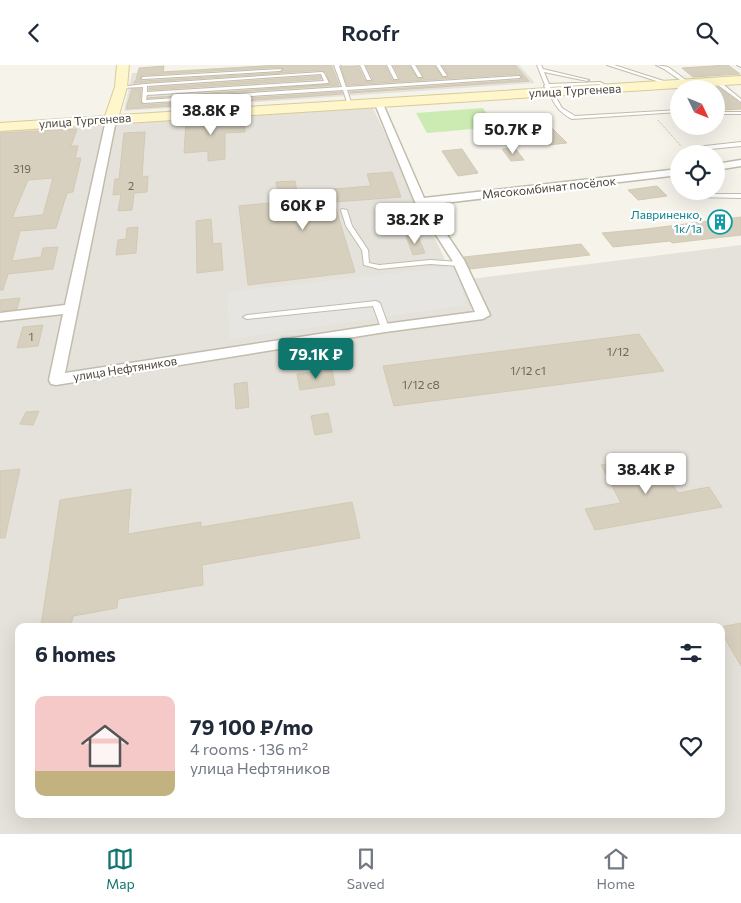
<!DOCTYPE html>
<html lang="en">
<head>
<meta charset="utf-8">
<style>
	:root { --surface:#fff; --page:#f6f6f7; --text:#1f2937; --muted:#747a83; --line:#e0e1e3; --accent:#0f766e }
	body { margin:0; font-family:Commissioner,sans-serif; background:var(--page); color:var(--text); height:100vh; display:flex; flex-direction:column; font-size:19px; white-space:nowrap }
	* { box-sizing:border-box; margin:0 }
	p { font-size:16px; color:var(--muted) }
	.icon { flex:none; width:28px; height:28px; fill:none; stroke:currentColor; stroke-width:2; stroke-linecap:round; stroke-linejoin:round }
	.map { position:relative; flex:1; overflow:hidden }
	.sheet { position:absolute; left:15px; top:558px; width:710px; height:195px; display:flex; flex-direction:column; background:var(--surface); border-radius:10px; box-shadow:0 5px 20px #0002 }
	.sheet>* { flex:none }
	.needle { width:32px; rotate:133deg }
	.buttons { position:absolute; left:670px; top:15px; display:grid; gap:10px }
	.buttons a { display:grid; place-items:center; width:55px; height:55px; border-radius:50%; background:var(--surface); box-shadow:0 5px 20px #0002; font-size:25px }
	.price { position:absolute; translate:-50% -42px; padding:0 11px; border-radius:5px; background:#fff; color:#222; font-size:16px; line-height:32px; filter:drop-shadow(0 1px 2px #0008) }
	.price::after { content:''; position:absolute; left:50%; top:30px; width:15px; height:11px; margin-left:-8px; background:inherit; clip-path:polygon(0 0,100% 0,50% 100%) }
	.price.current { background:var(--accent); color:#fff }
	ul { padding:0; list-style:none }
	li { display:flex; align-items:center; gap:15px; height:125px; padding:0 20px }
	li+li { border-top:1px solid var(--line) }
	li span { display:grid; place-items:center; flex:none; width:140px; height:100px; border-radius:10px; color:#555 }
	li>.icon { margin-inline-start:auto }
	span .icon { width:60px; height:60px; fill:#fffc; stroke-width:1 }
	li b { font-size:21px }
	h2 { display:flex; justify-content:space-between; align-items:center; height:60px; padding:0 20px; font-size:21px }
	header { display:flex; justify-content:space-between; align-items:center; height:65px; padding:0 20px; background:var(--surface); font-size:22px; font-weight:600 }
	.dock { display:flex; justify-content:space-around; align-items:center; height:70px; border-top:1px solid var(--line); background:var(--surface); font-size:14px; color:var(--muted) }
	.dock a { display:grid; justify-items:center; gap:2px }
	.dock .current { color:var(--accent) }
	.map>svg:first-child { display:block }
	.industrial { fill:#e5e2db; fill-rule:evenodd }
	.green { fill:#ccebb2 }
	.parking { fill:#e7e5e2 }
	.building { fill:#d8d0bf; stroke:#d3c9b2; fill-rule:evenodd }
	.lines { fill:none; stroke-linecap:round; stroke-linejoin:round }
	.lane-casing { stroke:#c2bcac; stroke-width:2 }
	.street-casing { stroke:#c2bcac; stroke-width:3 }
	.secondary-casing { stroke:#d7cb99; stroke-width:2 }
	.path { stroke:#c4b99d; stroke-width:1; stroke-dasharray:1 1; stroke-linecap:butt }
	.lane { fill:#fff; fill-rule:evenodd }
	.street { fill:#fff; fill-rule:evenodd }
	.secondary { fill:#fff7cb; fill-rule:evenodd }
	.labels { text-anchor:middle; stroke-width:4.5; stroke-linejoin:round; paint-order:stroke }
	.far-number-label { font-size:11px; fill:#6e675a }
	.far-street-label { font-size:12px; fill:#4a4438; stroke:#fff }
	.far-culture-label { font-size:12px; fill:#0d838f; stroke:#fff; text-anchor:end }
	.number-label { font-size:12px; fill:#6e675a }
</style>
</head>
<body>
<header><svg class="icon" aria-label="back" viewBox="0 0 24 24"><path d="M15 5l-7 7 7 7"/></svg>Roofr<svg class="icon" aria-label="search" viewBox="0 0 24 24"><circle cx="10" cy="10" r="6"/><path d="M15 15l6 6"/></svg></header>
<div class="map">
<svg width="741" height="768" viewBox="0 0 741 768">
	<rect width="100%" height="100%" fill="#f5f3ea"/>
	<g class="industrial">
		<polygon points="275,0 519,0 535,18 124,46 132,8"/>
		<path d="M373,43L455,216L741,180V768H0V66ZM19,561H721V749H19Z"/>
	</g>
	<polygon class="green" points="483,43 496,62 427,68 416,48"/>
	<polygon class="parking" points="455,201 467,240 230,274 227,227"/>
	<g class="building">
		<path d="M280,0H331L339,20L148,33L330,19L326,7L322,5L133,18L136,15L139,3L164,1L163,7ZM282,2L284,4L280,8L143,16L139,14L143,10Z"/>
		<polygon points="366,0 385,0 392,15 398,16 400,13 393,0 409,0 418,14 424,12 417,0 434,0 443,13 449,11 442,0 515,0 529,16 350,28 350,27 519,15 523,13 519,9 347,20 341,2 358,1 365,16 371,17 373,14"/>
		<polygon points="728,0 740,9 693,12 682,3"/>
		<polygon points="320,11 321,14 149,25 149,23"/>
		<polygon points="718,22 741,39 741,44 721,45 716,41 716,24 706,23"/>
		<polygon points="132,24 141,24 140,37 144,40 342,27 342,29 243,36 243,40 187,44 188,40 126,44"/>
		<polygon points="244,52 245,67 225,68 225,94 208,96 208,86 184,88 186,56"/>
		<polygon points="545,56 567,78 548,80 527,58"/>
		<path d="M77,64L71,81H78L75,93H81L73,127L67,128L56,163L20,166L12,196L41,192L43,183L58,182L53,204L8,209L3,225H0V68ZM53,113L43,150L12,153L28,115Z"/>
		<polygon points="145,67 142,112 148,111 147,127 134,128 132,145 118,146 121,129 113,130 115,114 119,114 124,68"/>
		<polygon points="515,83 524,95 511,96 502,84"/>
		<polygon points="462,84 478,108 458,111 442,86"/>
		<polygon points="392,107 401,132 334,137 355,207 248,220 239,141 280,137 276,117 295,116 297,127 371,121 367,109"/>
		<polygon points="657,121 667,131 638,135 628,125"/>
		<polygon points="741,152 741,170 672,178 670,176 613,182 602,168 646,164"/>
		<polygon points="211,154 213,179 221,178 223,205 197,208 196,156"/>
		<polygon points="138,162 136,188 116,190 118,175 126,174 127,163"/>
		<polygon points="417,170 425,188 413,190 406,171"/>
		<polygon points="581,179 590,190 470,204 464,192"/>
		<polygon points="20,233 17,244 0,246 0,235"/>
		<polygon points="43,260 38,281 17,283 23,262"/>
		<polygon points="639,269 664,306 394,341 383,301"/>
		<polygon points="332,305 335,320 300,325 297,309"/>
		<polygon points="247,317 249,342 236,344 234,319"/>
		<polygon points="39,346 33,360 20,359 26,347"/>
		<polygon points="328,348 332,367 315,370 311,351"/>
		<polygon points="655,391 678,428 709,422 722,442 595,465 585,444 621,438 601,400"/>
		<polygon points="20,404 5,473 0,473 0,406"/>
		<polygon points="131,424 128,469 201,457 201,462 352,437 360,473 202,500 203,520 118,534 117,543 73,551 71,561 41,561 60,435"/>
		<polygon points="741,558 741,601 721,567 721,562"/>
	</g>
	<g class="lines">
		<g class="lane-casing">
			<g id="lane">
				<path d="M334,0H341L339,1L346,22L519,11L521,12L519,13L347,25L352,40L350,41L348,40L343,25L144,38L142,37L143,22L121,23L119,22L145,19L322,7L324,8L329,18L147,30L146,35L342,22ZM321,9L324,16L147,27V21Z"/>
				<polygon points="360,0 364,0 371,15 367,15"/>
				<polygon points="387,0 391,0 398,14 394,14"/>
				<polygon points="411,0 415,0 422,12 418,12"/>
				<polygon points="436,0 440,0 447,11 443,11"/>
				<path d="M537,0H541L543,4L589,15L587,16L544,7L549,19L600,17L612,23V25H608L599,19L550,22L562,43L575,51L679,45V47L572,54C553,44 555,35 544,21L545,20Z"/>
				<polygon points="607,0 614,0 673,19 669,20"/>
				<polygon points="656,0 668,2 690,18 686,19 664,4"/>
				<polygon points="737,0 741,0 741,2"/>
				<polygon points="282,4 280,6 143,14 141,13 143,12"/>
				<polygon points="715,16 719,16 741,34 741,37 715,18"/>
				<rect x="716" y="47" width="25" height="2"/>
				<polygon points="741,77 741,81 690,86 691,89 685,89 684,85 687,83"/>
				<polygon points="695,129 741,129 741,133 693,132 693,130"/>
				<polygon points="342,144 347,145 352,161 368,185 369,198 379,200 430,195 460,197 463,199 460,201 430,199 379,204 364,200 362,185 346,161 341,145"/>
				<polygon points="376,236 380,238 389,263 388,265 385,265 381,263 373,241 247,254 243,252 247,250"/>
			</g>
		</g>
		<g class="street-casing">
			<g id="street">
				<polygon points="379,36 383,39 424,133 679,104 679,110 427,140 464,195 490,250 483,254 385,267 56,320 51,319 49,315 63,249 0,256 0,248 65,240 106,55 111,52 116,55 65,308 385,259 475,247 452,195 415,137 375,39"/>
				<polygon points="741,95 741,101 716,105 716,99"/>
			</g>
		</g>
		<g class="secondary-casing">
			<polygon id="secondary" points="117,0 129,0 127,22 119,50 741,11 741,19 0,66 0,58 105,51 115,22"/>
		</g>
		<polyline class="path" points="658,55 681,81"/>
		<use href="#lane" class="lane"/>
		<use href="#street" class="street"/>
		<use href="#secondary" class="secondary"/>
	</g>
	<defs>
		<g id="building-ring" transform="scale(1.25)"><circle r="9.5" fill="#fff" stroke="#0f9aa8" stroke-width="1.5"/><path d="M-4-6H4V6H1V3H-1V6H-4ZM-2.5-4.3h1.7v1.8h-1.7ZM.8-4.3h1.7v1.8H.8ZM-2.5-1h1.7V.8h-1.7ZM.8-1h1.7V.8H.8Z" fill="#0f9aa8"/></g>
	</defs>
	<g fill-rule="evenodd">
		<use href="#building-ring" x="720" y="157"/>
	</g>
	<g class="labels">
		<g class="far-number-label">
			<text x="22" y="108">319</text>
			<text x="131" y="125">2</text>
		</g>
		<g class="far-street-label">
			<text transform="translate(575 26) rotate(-3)" y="4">улица Тургенева</text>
			<text transform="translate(85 56) rotate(-4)" y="4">улица Тургенева</text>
			<text transform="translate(549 123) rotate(-6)" y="4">Мясокомбинат посёлок</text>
			<text transform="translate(125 304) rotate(-9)" y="4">улица Нефтяников</text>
		</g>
		<g class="far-culture-label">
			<text x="702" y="154">Лавриненко,<tspan x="702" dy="14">1к/1а</tspan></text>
		</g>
		<g class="number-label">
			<text x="31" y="276">1</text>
			<text x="618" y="291">1/12</text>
			<text x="528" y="310">1/12 с1</text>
			<text x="421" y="324">1/12 с8</text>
		</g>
	</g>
</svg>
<div class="buttons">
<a><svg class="needle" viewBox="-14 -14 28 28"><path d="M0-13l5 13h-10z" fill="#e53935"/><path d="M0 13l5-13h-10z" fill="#747a83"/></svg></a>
<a><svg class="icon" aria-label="locate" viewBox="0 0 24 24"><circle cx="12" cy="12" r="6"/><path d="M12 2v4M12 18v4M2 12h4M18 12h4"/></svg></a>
</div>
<b class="price" style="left:211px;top:71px">38.8K ₽</b>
<b class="price" style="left:513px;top:90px">50.7K ₽</b>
<b class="price" style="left:303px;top:166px">60K ₽</b>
<b class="price" style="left:415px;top:180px">38.2K ₽</b>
<b class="price current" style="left:316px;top:315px">79.1K ₽</b>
<b class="price" style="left:646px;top:430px">38.4K ₽</b>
<section class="sheet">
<h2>6 homes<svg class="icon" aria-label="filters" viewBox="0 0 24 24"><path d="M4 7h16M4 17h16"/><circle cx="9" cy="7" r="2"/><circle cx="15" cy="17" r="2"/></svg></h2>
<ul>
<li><span style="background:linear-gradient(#f6c9c9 75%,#c2b280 0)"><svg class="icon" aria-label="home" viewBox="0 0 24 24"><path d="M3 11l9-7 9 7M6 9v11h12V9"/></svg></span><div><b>79 100 ₽/mo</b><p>4 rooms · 136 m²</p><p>улица Нефтяников</p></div><svg class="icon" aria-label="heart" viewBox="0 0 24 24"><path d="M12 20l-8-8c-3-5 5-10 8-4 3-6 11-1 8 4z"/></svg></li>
</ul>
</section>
</div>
<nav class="dock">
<a class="current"><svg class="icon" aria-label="map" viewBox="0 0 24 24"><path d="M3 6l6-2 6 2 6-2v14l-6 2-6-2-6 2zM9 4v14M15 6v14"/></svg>Map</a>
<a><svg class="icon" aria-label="saved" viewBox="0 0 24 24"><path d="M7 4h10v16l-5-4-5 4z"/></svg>Saved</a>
<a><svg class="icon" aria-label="home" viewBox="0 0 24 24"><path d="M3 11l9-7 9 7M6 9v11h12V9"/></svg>Home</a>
</nav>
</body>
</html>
